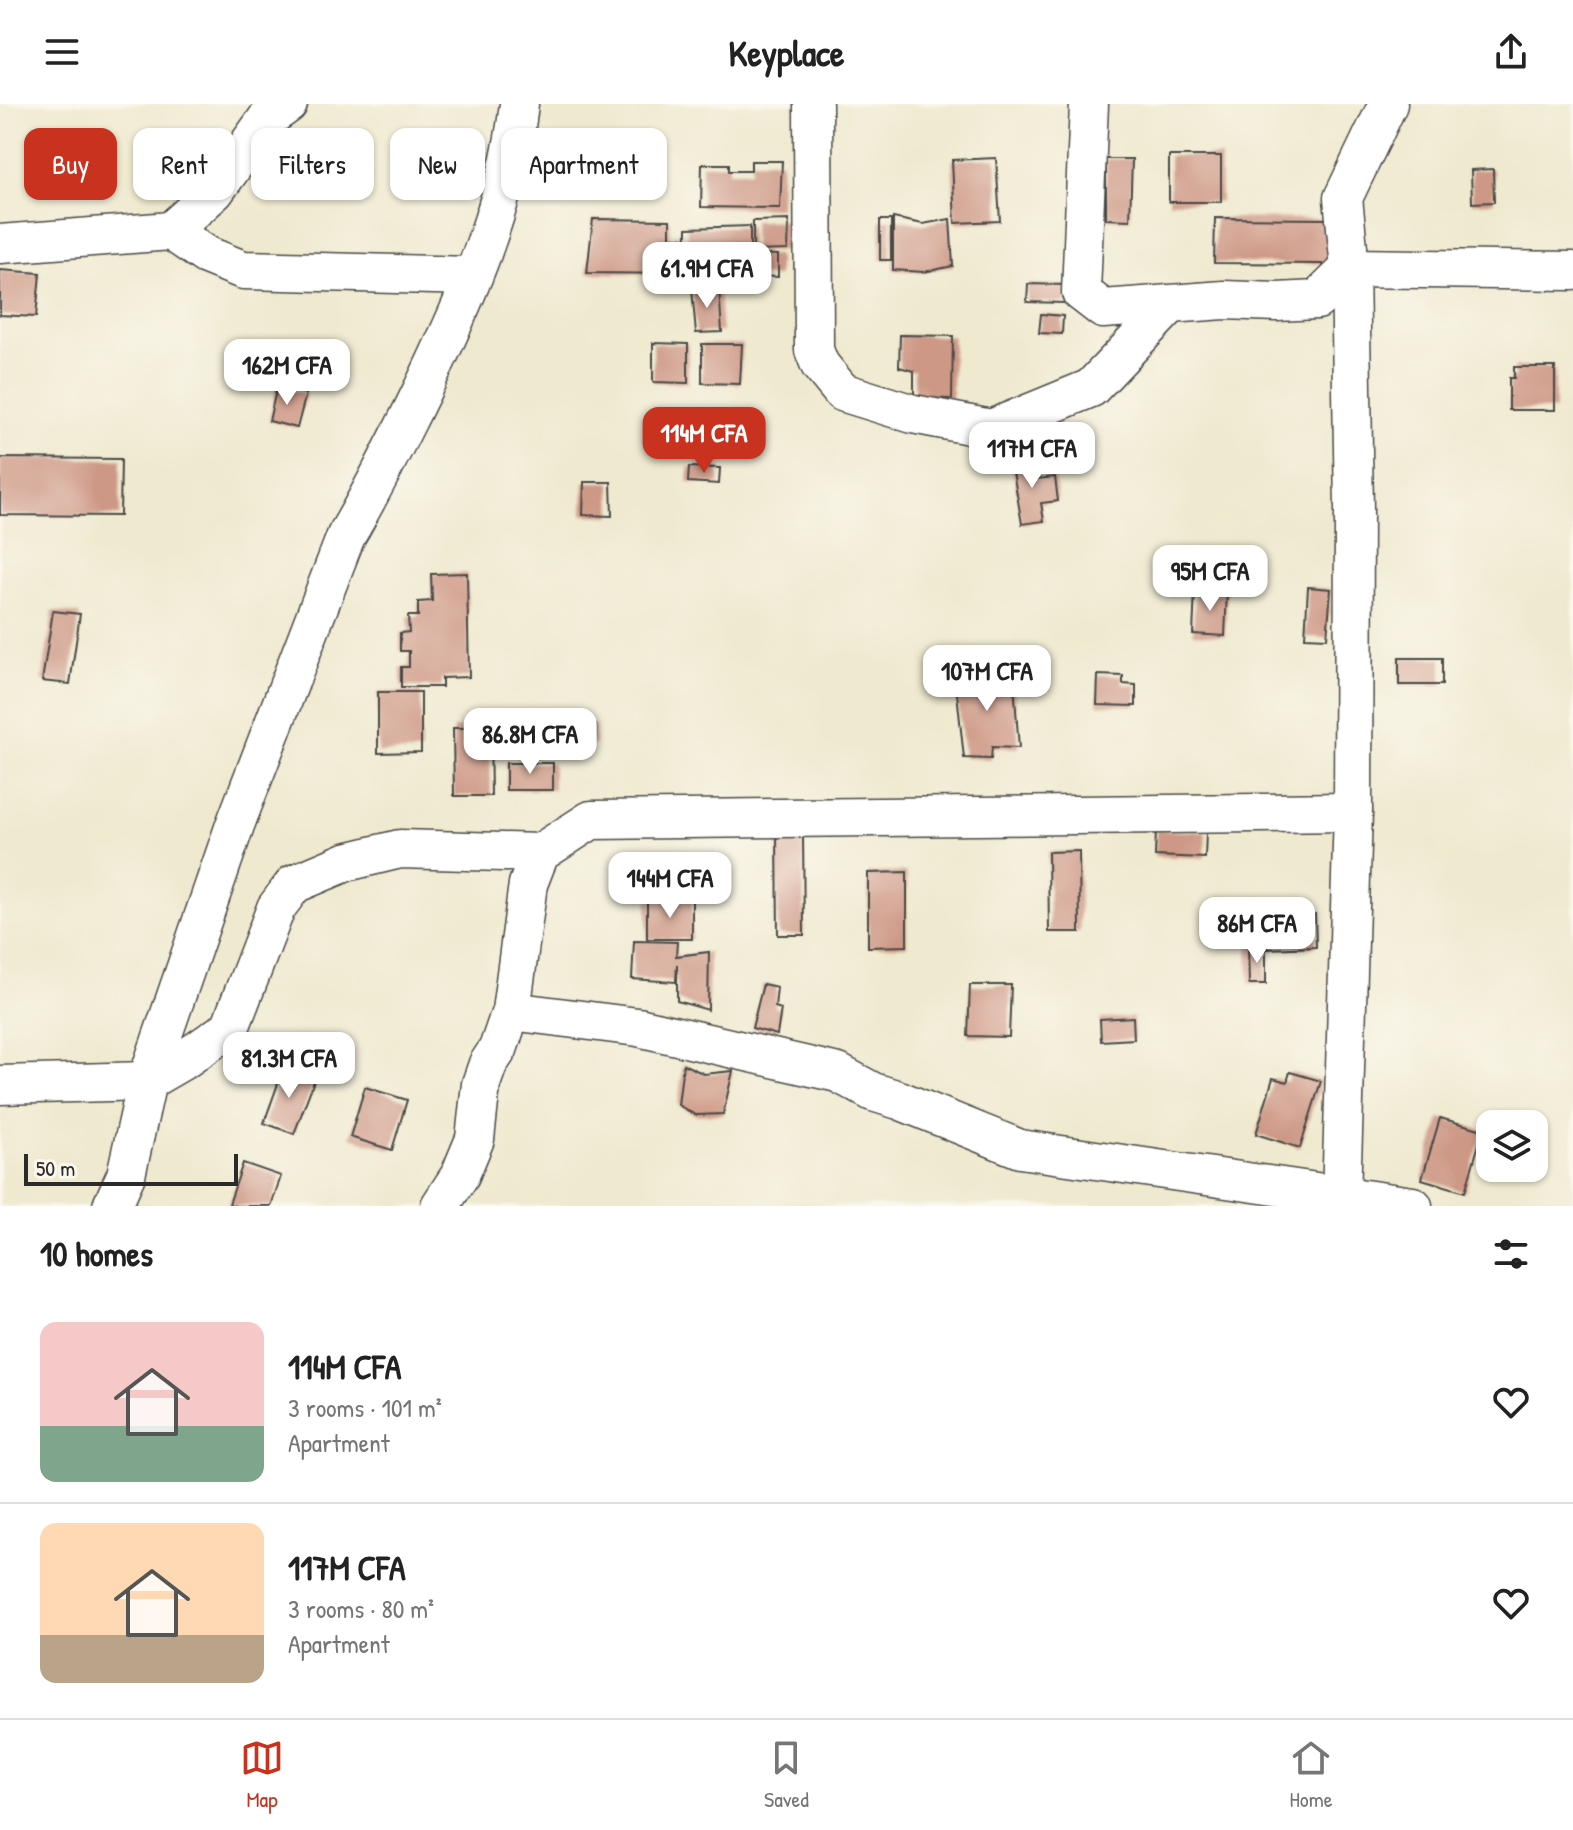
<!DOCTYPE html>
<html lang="en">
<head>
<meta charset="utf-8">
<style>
	:root { --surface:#fff; --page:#f6f6f6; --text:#222; --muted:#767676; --line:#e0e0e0; --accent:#c8321e }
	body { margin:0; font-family:"Patrick Hand",sans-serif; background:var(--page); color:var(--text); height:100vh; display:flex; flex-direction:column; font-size:30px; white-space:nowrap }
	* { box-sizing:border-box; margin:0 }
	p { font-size:26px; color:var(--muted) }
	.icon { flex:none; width:44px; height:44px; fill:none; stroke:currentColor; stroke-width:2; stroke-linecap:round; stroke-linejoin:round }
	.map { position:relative; height:1102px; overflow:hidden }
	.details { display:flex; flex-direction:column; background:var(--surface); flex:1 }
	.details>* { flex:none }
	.banner { position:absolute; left:24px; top:24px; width:800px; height:72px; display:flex; gap:16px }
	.buttons { position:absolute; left:1476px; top:1006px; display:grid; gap:16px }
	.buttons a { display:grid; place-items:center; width:72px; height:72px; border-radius:16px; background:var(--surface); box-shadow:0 2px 6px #0004; font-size:40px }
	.scale { position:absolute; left:24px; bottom:20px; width:214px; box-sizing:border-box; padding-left:8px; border:4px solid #2b2b2b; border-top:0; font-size:22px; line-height:28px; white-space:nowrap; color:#2b2b2b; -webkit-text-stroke:6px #fbf7ec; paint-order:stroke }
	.price { position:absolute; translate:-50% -68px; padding:0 18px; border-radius:16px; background:#fff; color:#222; font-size:26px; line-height:52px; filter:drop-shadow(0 2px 4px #0008) }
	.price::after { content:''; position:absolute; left:50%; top:48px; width:24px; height:18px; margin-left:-12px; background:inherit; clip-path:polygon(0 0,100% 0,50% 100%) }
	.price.selected { background:var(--accent); color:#fff }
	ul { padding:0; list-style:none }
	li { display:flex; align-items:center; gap:24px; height:200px; padding:0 40px }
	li+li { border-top:2px solid var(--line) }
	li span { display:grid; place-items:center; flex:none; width:224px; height:160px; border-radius:16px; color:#555 }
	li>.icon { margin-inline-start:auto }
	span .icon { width:96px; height:96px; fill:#fffc; stroke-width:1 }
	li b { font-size:34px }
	h2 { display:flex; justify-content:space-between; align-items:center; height:96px; padding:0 40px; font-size:34px }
	.tag { padding:0 28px; border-radius:16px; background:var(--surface); box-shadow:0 2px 6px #0004; font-size:28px; line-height:72px }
	.tag.selected { background:var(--accent); color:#fff }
	header { display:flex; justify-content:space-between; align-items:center; height:104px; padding:0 40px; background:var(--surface); font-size:36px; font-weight:700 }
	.menu { display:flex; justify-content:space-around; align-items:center; height:112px; border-top:2px solid var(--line); background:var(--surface); font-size:22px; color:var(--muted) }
	.menu a { display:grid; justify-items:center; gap:4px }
	.menu .selected { color:var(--accent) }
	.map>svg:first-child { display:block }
	.building { fill:#ce9886 }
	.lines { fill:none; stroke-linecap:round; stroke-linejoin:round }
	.minor-casing { stroke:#484844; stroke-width:41 }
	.minor { stroke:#fff; stroke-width:38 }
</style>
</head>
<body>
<header><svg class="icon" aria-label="menu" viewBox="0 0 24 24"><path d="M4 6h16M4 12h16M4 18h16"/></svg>Keyplace<svg class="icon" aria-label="share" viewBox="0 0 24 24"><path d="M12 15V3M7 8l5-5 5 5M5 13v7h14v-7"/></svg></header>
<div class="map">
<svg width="1573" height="1102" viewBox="0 0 1573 1102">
	<rect width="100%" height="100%" fill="#fbf7ec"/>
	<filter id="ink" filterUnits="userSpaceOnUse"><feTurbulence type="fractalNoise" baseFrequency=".0125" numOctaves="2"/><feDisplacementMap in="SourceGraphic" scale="16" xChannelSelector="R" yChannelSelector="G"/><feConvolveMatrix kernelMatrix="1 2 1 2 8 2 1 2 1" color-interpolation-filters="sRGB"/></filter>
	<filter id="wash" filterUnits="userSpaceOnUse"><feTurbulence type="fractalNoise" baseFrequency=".006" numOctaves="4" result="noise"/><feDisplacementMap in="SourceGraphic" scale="32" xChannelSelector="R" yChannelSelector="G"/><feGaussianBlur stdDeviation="1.8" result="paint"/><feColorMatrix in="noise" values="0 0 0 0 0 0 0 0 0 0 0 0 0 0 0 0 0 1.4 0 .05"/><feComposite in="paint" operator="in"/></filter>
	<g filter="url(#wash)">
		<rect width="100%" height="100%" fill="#efe9cf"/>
		<g id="blocks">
			<g class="building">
				<rect x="1169" y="52" width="52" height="46"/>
				<polygon points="996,54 1000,117 955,119 952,56"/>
				<polygon points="1106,55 1132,55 1130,116 1106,115"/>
				<polygon points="751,57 782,57 780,104 701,103 702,60 729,60 729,67 751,67"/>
				<polygon points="598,61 637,61 636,84 597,82"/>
				<polygon points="1493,65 1494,98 1472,99 1471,66"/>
				<polygon points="893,114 923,120 950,115 953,162 924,168 893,166"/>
				<polygon points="1215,114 1331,115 1336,169 1324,170 1323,160 1214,159"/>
				<polygon points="593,115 670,116 670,133 684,134 684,170 587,169"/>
				<polygon points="789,116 788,146 753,147 753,117"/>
				<rect x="880" y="116" width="11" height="40"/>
				<polygon points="750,122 750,150 778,151 778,173 758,172 759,177 686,179 687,124"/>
				<polygon points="0,166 40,169 36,213 0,211"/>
				<polygon points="1028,180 1066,181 1065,199 1027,198"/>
				<polygon points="719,183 722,228 696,229 692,185"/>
				<polygon points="1041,210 1063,212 1062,230 1039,229"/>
				<polygon points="900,231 953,232 952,295 914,294 914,267 899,263"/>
				<polygon points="653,239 688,240 688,279 653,278"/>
				<polygon points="702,240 742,240 740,280 702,279"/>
				<polygon points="1514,263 1555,263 1555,306 1509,306 1509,274 1514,274"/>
				<polygon points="277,282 306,290 297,324 269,317"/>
				<polygon points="1033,352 1037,375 1055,373 1058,397 1041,399 1044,417 1022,420 1011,356"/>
				<polygon points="0,354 121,355 120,412 0,411"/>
				<polygon points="689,363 720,364 719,380 688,378"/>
				<polygon points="584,378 611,378 612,412 583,411"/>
				<polygon points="467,469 469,573 442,574 442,583 401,583 401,563 409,563 409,547 400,547 400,529 409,528 408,512 418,512 418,498 432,497 431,470"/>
				<polygon points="1308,483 1331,485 1327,534 1305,533"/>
				<polygon points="1195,486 1227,488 1225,532 1193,530"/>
				<polygon points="53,507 80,510 70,580 42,577"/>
				<rect x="1399" y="554" width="43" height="27"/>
				<polygon points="1013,568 1019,644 992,643 991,655 964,654 956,580 971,569"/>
				<polygon points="1098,571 1123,572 1123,580 1136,581 1136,602 1097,601"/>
				<polygon points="378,588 421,588 421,648 378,649"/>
				<polygon points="554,620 596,621 595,641 553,640"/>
				<polygon points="453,624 490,624 491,692 454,692"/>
				<rect x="506" y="659" width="47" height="27"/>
				<polygon points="1156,726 1206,728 1205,754 1155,752"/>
				<polygon points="777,729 803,729 804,831 778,831"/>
				<polygon points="1079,747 1080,828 1049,828 1048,748"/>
				<polygon points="907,768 907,842 868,843 868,769"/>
				<rect x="647" y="796" width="45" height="39"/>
				<polygon points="1315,810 1316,843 1267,845 1267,811"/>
				<polygon points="634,837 677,838 676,852 709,848 708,906 677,897 677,860 676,878 632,875"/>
				<polygon points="1248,842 1266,842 1266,880 1249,880"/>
				<polygon points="763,880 777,883 775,903 781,905 777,931 752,924"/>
				<polygon points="970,881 1011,881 1009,933 968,932"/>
				<polygon points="1133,913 1134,935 1101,937 1100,915"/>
				<polygon points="683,960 704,970 733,967 723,1010 696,1011 678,1001"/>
				<polygon points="284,963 315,974 294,1030 264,1019"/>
				<polygon points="1290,968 1321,977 1300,1044 1256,1030 1273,974 1287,978"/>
				<polygon points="365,983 407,996 392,1046 350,1033"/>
				<polygon points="1440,1014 1483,1026 1465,1088 1422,1075"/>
				<polygon points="243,1059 281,1072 271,1102 235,1102 229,1100"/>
			</g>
		</g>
	</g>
	<g filter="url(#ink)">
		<use href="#blocks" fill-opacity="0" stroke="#484844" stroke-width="2"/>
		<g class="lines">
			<g class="minor-casing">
				<g id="minor">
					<polyline points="813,0 814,246 820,261 842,288 913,310 991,325 1091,284 1170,201"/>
					<polyline points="1089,0 1081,188 1103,205 1224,196 1277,198 1317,196 1350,164 1573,167"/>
					<polyline points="171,127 206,151 243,166 472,172"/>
					<polyline points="0,140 171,127 215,87 267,15 288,0"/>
					<polyline points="511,907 638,923 838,969 873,988 899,996 1020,1045 1413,1102"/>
					<polyline points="0,981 147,977 185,955 230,924 276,804 294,780 346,758 400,745 540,749"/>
					<polyline points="1341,1093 1353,708 1354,406 1350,164 1343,94 1388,0"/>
					<path d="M112,1102L126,1071L147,977L235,721L346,432C371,390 392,347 414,303C461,207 507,107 519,0"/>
					<polyline points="440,1102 460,1071 475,1035 481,980 488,960 498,945 511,907 528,780 540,749 591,716 1353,708"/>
				</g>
			</g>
			<use href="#minor" class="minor"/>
		</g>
	</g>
</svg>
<div class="buttons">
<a><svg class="icon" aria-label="layers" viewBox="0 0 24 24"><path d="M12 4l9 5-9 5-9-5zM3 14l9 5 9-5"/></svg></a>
</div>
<div class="scale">50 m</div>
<b class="price" style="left:707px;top:206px">61.9M CFA</b>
<b class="price" style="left:287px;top:303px">162M CFA</b>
<b class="price selected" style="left:704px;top:371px">114M CFA</b>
<b class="price" style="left:1032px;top:386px">117M CFA</b>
<b class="price" style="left:1210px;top:509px">95M CFA</b>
<b class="price" style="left:987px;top:609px">107M CFA</b>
<b class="price" style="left:530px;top:672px">86.8M CFA</b>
<b class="price" style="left:670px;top:816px">144M CFA</b>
<b class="price" style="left:1257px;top:861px">86M CFA</b>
<b class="price" style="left:289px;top:996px">81.3M CFA</b>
<div class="banner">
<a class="tag selected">Buy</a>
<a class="tag">Rent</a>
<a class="tag">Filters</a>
<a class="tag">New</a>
<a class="tag">Apartment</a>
</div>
</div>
<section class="details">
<h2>10 homes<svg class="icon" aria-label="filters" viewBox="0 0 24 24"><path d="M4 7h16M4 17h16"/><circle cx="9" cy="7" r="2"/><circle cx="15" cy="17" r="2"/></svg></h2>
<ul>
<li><span style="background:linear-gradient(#f6c9c9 65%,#7fa58c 0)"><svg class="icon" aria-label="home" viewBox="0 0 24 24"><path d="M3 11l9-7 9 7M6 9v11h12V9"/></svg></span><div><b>114M CFA</b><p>3 rooms · 101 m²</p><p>Apartment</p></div><svg class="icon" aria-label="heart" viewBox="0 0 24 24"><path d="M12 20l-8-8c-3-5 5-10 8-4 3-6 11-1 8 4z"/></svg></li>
<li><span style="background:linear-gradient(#ffd9b3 70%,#b9a48a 0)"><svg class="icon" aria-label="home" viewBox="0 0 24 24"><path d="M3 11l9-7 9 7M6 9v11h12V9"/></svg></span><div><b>117M CFA</b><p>3 rooms · 80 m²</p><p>Apartment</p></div><svg class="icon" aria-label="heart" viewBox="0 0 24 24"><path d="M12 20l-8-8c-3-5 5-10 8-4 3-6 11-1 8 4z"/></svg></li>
</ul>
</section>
<nav class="menu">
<a class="selected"><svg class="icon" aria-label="map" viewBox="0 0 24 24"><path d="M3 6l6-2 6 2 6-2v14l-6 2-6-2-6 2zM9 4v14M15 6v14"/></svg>Map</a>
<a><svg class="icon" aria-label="saved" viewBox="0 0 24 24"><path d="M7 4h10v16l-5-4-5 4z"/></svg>Saved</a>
<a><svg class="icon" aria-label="home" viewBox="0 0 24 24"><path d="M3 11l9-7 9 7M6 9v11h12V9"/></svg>Home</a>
</nav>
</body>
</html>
